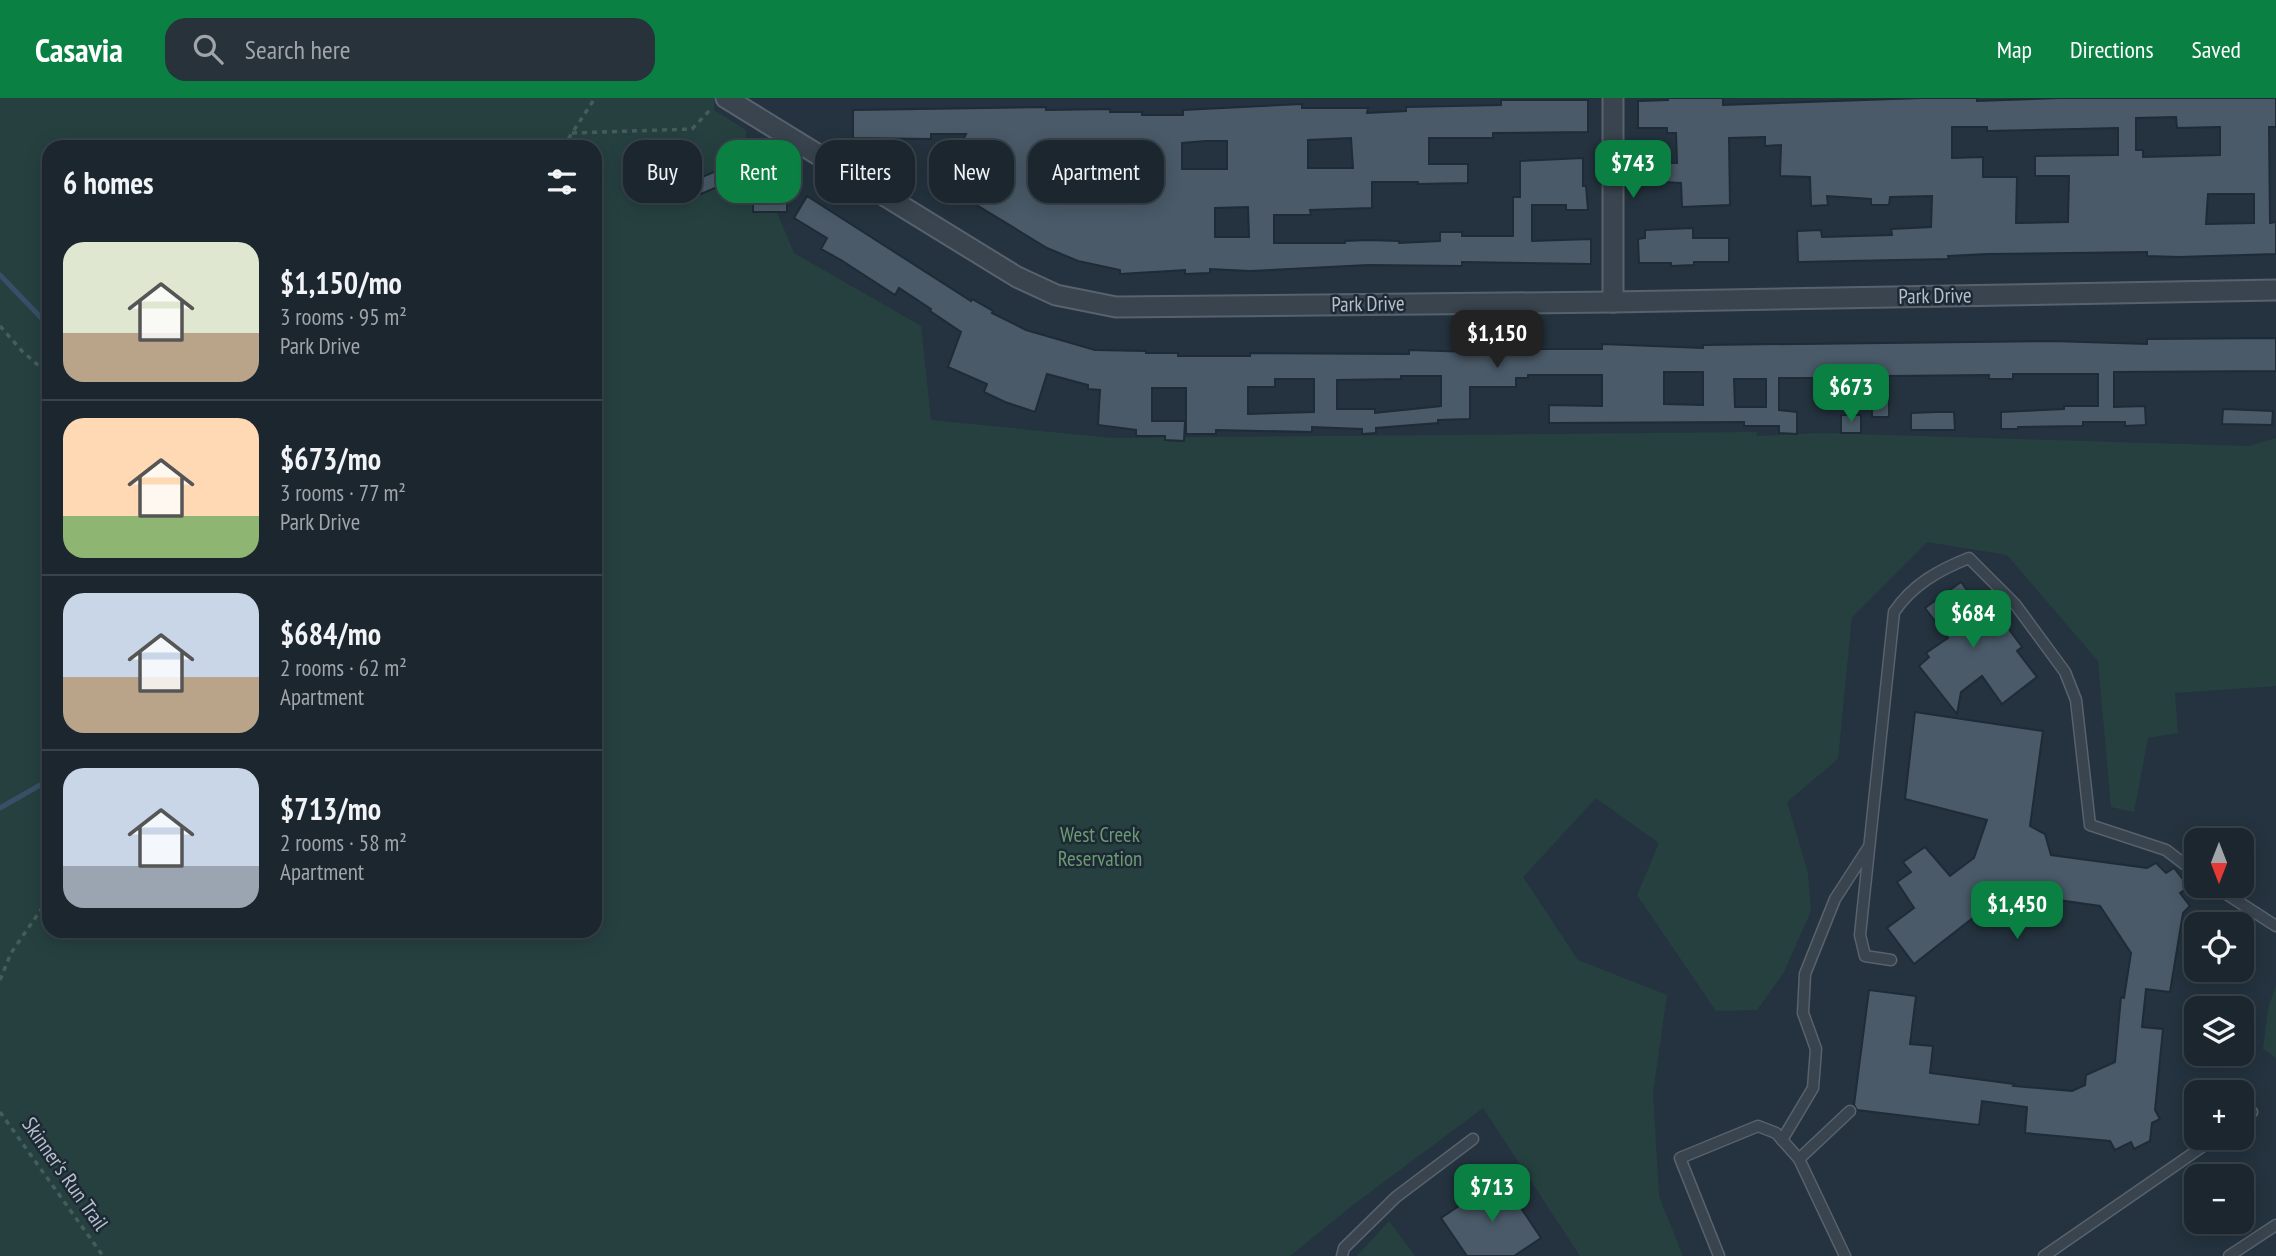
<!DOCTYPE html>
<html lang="en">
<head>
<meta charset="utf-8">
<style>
	:root { --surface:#1b262f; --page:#28323b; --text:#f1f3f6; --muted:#a0a5aa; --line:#39434b; --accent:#0b8043 }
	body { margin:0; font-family:"PT Sans Narrow",sans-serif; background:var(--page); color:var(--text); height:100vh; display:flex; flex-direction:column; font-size:26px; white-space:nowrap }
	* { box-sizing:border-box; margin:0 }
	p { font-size:23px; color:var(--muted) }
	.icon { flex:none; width:38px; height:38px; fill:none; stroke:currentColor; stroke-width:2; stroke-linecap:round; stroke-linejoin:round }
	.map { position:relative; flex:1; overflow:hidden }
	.panel { position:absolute; left:42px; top:42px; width:560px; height:798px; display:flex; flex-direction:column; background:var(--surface); border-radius:21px; box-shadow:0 4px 18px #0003,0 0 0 2px var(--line) }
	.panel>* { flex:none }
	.top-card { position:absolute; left:623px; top:42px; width:665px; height:63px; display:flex; gap:14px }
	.needle { width:46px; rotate:180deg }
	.buttons { position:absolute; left:2184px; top:730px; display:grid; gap:14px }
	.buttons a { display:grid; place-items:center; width:70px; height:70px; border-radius:14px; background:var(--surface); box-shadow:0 4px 18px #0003,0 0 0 2px var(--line); font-size:35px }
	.price { position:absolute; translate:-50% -60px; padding:0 16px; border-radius:14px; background:var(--accent); color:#fff; font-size:23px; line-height:46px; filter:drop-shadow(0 2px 4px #0008) }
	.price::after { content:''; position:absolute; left:50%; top:42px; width:21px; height:16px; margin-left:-10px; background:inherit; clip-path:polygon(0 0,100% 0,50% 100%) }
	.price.selected { background:#222; color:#fff }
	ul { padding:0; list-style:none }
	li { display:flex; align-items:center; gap:21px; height:175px; padding:0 21px }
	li+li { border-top:2px solid var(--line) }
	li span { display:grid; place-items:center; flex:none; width:196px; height:140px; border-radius:21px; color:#555 }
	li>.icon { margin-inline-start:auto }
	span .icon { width:84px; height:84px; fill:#fffc; stroke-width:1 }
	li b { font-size:30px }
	h2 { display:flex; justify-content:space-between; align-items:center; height:84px; padding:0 21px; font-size:30px }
	.pill { padding:0 24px; border-radius:21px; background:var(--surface); box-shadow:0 4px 18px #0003,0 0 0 2px var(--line); font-size:24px; line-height:63px }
	.pill.selected { background:var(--accent); color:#fff }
	header { display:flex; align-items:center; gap:42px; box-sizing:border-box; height:98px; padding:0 35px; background:var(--accent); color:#fff }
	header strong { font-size:33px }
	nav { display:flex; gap:38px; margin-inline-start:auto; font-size:24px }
	.search { width:490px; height:63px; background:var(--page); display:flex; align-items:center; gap:18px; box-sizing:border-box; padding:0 24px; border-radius:21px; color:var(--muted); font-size:26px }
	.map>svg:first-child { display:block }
	.green { fill:#264040; fill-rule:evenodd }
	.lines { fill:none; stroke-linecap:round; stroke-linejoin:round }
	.stream { stroke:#385067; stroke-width:5 }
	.building { fill:#4a5a68; stroke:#1f2b36; stroke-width:2; fill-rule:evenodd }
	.service-casing { stroke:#57626d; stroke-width:13 }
	.minor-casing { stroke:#57626d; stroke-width:23 }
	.path { stroke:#455c5d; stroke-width:3.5; stroke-dasharray:5 5; stroke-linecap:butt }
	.service { stroke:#39444f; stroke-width:10 }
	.minor { stroke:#39444f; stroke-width:19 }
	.labels { text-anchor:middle; stroke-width:5; stroke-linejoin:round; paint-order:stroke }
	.street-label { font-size:21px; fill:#b5bfca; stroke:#1d2934 }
	.park-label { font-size:21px; fill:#6c9b72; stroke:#1d2934 }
</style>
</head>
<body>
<header>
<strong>Casavia</strong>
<div class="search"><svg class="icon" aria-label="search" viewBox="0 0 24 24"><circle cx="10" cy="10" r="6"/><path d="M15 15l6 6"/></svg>Search here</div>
<nav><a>Map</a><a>Directions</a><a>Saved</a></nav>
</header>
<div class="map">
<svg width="2276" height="1158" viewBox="0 0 2276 1158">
	<rect width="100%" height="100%" fill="#24333f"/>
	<g class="green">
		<path d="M0,0H714V12L746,32V53L754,60L794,155L921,228L931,322L1113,340L1757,334L1756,338L1822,335L2249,348L2276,340V588L2175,595L2178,635L2148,640L2134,714L2111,709L2098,563L2007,457L1927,444L1852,519L1838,661L1787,704L1808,775L1811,813L1784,874L1757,912L1716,913L1637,797L1659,745L1596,700L1523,779L1578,862L1667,897L1653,995L1659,1098L1683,1158H1580L1483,1010L1353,1107L1290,1158H0ZM49,49H595V833H49Z"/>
		<polygon points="2276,887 2276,960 2263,951 2268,911"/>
		<polygon points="1389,1123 1415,1158 1357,1158"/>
	</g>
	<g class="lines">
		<g class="stream">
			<polyline points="0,177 49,228"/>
			<polyline points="0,710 49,682"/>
		</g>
	</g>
	<g class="building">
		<path d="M1668,0H1723V7L1922,0H1977V3L2059,0H2276V29H2269L2270,125L2276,124V156L2179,159L2147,158V154L1987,156L1948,158L1949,161L1798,164L1797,133L1821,132L1822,139L1892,137L1891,131L1931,129L1932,98L1890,99L1889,107H1871V101L1827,98L1828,107L1811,108L1810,79L1780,78L1781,47L1765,48V39L1729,40L1730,107L1682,109L1681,85L1645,83L1646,64L1677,65L1676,35H1667V30H1638V3L1668,2ZM2176,19L2177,30L2220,29V57L2143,59V52H2136V20ZM1952,29H1987V33L2118,30V57L2035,58V78H2069L2068,124L2016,125L2017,79H1983V59L1952,60ZM2208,96H2254V125L2206,126Z"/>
		<path d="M1501,2H1588V34L1493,35V40H1429V66H1468V85L1418,86V84H1372V110L1310,112L1311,117H1274V145H1345V143L1367,142L1399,143V145L1440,143V134H1462V138H1513V99H1520V63L1583,60V88H1586L1588,112H1566V107H1532V143L1591,141V166L1462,164V168L1368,167L1250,173L1210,171V175L1185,176V172L1120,176V172L1078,163L1047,150L952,92L969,65L955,59L966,36H931V41L853,40V12L1046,9V12L1110,11V14H1142V17H1183V12L1302,6V10H1368L1367,15L1406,13V9L1501,7ZM1351,40L1353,70H1308V42ZM1206,43H1227V71H1182V45ZM1248,109L1249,139H1215V110Z"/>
		<polygon points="716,73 722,87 701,96 695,82"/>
		<rect x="753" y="92" width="34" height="22"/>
		<path d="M807,98L971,203L972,201L993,213L992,215L1026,232L1095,252L1146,253V255H1178V258H1250V255L1409,256V252L1505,255L1536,254V251H1602V246L1703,250V247L2052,243L2147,246V241L2276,240V273L2114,274V309L2145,308L2146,327L2125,328V324H2083V328L2018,329V331H2001V314L2064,311V308H2098V276H2013V281H1989V277L1889,278V319H1872V286H1829V280H1779V312L1797,314V336L1779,335V328H1744V324L1549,325V307L1602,308V277H1528V280H1516V289H1470V321L1438,322V325L1376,330V335L1362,336V331L1312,329V334L1216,332V336H1186V290H1152V323H1185L1184,343L1165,342V338H1136V332L1098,327L1100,292L1088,291V287L1047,276L1035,314L1005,304L984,294L987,286L948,269L961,234L930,213L931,211L899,190L895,197L841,162L821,151L827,140L794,120ZM1664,274H1703V307L1664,306ZM1401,278H1441V308L1375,315V311H1337V282L1401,281ZM1275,281H1314V314L1248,316V289H1275ZM1734,281H1766V309H1735Z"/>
		<polygon points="1693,130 1693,140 1729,140 1729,164 1694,164 1694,167 1671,168 1671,165 1639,165 1638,141 1645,140 1645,132"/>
		<polygon points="2223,311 2273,313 2272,327 2222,326"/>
		<polygon points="1937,314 1954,314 1955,332 1911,332 1911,315"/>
		<rect x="1841" y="317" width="20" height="18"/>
		<polygon points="1961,484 1985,516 1994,511 2022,549 2017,553 2037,579 2002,606 1982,578 1961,594 1957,616 1919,568 1929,559 1926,555 1948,540 1925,510"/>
		<polygon points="1915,614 2043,633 2030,728 2045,736 2051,757 2147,770 2156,765 2166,775 2174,770 2189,789 2180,795 2190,808 2183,815 2170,894 2146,891 2142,929 2163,931 2155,1012 2160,1021 2152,1025 2150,1043 2134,1051 2131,1044 2115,1052 2110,1043 2025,1035 2027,1009 1982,1003 1979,1027 1857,1012 1854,1007 1869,892 1916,898 1910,946 1933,948 1930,975 2014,986 2013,988 2072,993 2085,987 2086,977 2115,964 2121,899 2124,900 2131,855 2100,808 2023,797 2015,787 1914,866 1887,830 1914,810 1897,784 1911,774 1903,764 1925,749 1950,778 1974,760 1987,722 1905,701"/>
		<polygon points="1501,1080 1541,1140 1514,1158 1467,1158 1441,1120"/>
	</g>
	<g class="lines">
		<g class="service-casing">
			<g id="service">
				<polyline points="2214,788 2276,828"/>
				<path d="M1891,862L1865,858L1860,837L1894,514C1913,486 1939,472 1969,460L2015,506L2065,574L2076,602L2090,727L2166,752L2196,775"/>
				<polyline points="2242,1021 2252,1014"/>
				<polyline points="1782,1042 1813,990 1816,951 1803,915 1805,876 1835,801 1868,750"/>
				<polyline points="1799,1061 1850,1013"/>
				<polyline points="1342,1158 1344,1150 1396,1099 1473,1041"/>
				<polyline points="1719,1158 1680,1060 1758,1028 1776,1035 1799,1061 1845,1158"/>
				<polyline points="2044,1158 2215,1040"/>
				<polyline points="2229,1158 2276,1127"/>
			</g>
		</g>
		<g class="minor-casing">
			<g id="minor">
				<polyline points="726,0 1017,179 1056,197 1116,209 1613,204 2276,192"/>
				<polyline points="1613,0 1613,204"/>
			</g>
		</g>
		<g class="path">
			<polyline points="572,35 692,31 710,12"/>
			<polyline points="563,49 595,0"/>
			<polyline points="0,228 22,253 49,277"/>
			<polyline points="0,882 11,855 49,800"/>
			<polyline points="0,1014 103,1158"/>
		</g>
		<use href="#service" class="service"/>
		<use href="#minor" class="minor"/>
	</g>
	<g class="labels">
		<g class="street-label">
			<text transform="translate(1935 198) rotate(-1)" y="7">Park Drive</text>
			<text transform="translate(1368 206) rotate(-1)" y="7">Park Drive</text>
			<text transform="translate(65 1076) rotate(55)" y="7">Skinner's Run Trail</text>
		</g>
		<g class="park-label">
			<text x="1100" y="744">West Creek<tspan x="1100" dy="24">Reservation</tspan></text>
		</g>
	</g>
</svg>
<div class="buttons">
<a><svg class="needle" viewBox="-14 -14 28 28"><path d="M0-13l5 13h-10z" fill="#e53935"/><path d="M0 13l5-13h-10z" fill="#a0a5aa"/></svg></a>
<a><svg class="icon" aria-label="locate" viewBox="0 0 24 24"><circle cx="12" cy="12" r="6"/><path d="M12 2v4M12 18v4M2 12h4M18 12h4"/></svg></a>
<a><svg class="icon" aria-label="layers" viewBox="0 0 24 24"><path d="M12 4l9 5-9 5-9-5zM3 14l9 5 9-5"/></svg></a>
<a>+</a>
<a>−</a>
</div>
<b class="price" style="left:1633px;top:102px">$743</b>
<b class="price selected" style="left:1497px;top:272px">$1,150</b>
<b class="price" style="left:1851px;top:326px">$673</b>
<b class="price" style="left:1973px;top:552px">$684</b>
<b class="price" style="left:2017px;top:843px">$1,450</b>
<b class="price" style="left:1492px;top:1126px">$713</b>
<div class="top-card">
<a class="pill">Buy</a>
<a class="pill selected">Rent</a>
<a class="pill">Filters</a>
<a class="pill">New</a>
<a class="pill">Apartment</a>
</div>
<section class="panel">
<h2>6 homes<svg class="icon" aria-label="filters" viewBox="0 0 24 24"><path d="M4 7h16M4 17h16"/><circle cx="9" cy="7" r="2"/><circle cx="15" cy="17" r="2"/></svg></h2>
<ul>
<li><span style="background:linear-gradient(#dfe7d0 65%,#b9a48a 0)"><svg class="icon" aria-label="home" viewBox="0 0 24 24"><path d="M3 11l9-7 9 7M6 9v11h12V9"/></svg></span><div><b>$1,150/mo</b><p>3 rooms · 95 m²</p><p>Park Drive</p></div></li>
<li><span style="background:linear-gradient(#ffd9b3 70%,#8fb573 0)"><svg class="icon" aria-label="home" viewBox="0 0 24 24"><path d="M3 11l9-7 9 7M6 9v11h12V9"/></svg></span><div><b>$673/mo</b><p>3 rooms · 77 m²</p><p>Park Drive</p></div></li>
<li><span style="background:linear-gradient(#c9d6e8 60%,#b9a48a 0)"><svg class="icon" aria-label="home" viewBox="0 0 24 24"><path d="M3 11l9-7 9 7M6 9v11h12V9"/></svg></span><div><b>$684/mo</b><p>2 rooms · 62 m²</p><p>Apartment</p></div></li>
<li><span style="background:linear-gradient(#c9d6e8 70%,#9aa5b1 0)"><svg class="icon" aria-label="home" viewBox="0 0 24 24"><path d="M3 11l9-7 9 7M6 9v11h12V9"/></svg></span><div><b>$713/mo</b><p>2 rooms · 58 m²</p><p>Apartment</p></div></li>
</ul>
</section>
</div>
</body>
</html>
